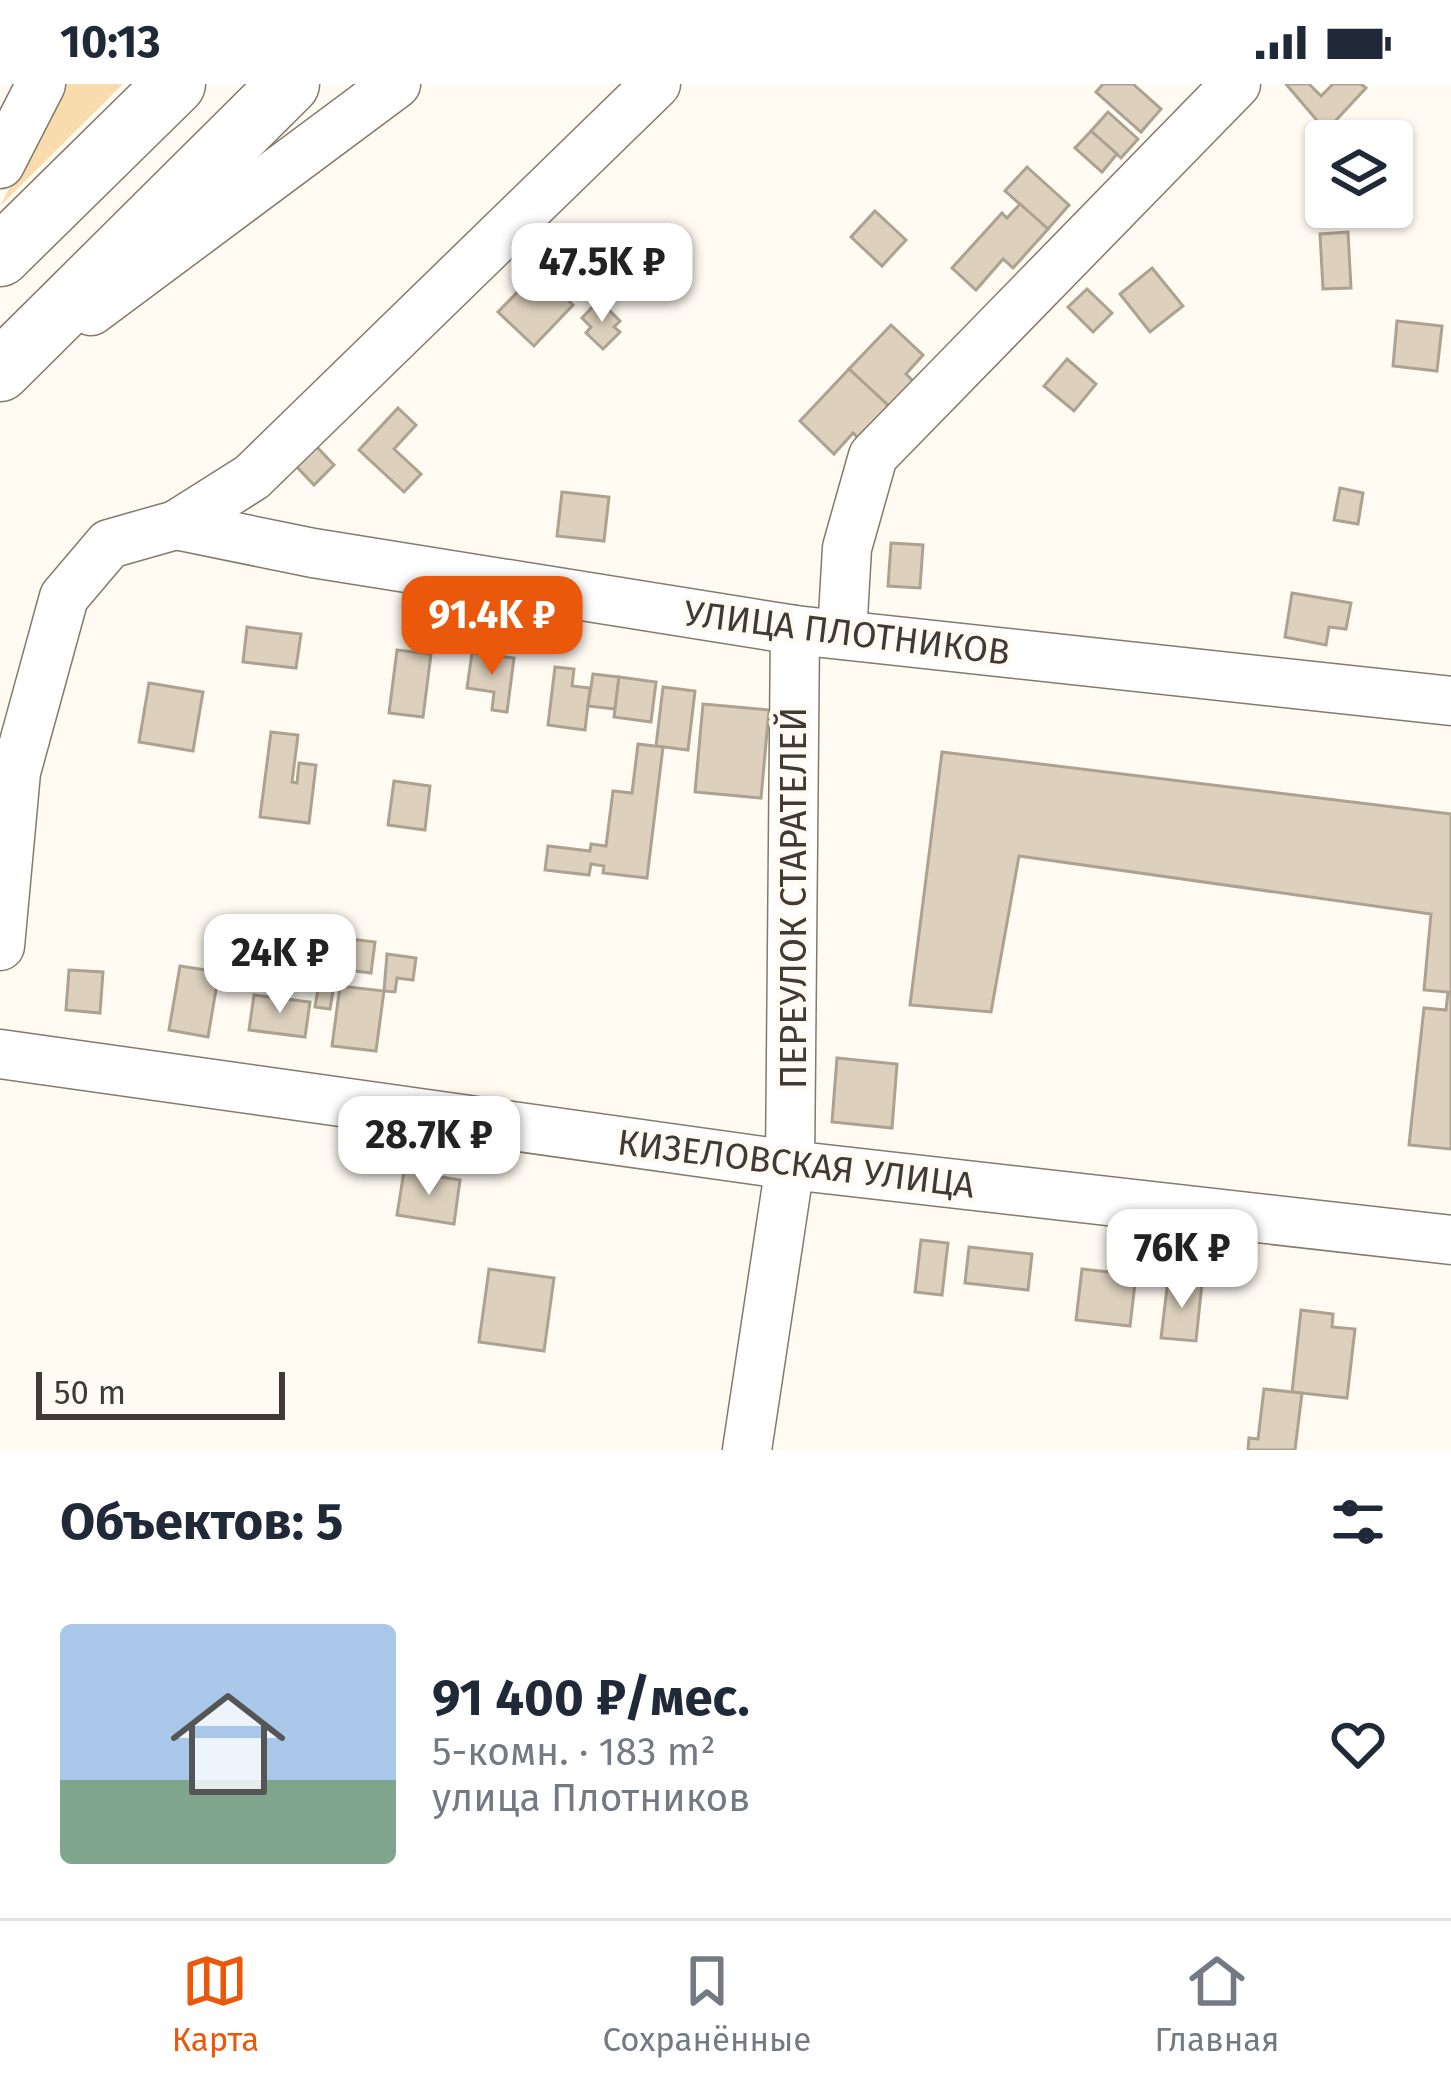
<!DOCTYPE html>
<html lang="ru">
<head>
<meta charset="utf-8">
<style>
	:root { --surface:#fff; --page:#f6f6f7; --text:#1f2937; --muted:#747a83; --line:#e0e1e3; --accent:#ea580c }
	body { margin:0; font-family:"Fira Sans",sans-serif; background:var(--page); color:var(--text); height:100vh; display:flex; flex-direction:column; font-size:45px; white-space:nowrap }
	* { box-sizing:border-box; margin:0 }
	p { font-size:39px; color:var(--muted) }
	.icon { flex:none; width:66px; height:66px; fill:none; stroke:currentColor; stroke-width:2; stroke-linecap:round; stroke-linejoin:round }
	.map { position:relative; height:1366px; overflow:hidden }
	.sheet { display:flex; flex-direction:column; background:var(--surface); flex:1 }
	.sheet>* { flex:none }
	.buttons { position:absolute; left:1305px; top:36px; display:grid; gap:24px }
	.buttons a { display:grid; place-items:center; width:108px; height:108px; border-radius:12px; background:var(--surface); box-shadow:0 3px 9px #0004; font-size:60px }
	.scale { position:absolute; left:36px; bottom:30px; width:249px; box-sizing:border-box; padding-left:12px; border:6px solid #3f3a33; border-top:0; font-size:33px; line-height:42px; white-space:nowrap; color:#3f3a33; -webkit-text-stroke:9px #fffaf2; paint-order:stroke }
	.price { position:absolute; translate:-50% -102px; padding:0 27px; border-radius:24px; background:#fff; color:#222; font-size:39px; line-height:78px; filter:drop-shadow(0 3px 6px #0008) }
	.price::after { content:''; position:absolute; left:50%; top:72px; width:36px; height:27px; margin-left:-18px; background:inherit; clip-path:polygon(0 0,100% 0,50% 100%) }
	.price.selected { background:var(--accent); color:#fff }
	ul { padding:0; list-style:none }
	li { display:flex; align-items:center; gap:36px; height:300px; padding:0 60px }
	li+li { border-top:3px solid var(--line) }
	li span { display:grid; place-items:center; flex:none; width:336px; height:240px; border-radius:12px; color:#555 }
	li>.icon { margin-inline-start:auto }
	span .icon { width:144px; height:144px; fill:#fffc; stroke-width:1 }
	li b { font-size:51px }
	h2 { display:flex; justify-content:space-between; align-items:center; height:144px; padding:0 60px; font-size:51px }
	.status { display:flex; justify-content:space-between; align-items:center; height:84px; padding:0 60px; background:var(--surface); direction:ltr }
	.status svg { height:33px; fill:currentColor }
	.tab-bar { display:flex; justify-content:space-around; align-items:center; height:168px; border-top:3px solid var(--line); background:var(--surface); font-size:33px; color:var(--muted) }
	.tab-bar a { display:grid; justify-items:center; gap:6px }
	.tab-bar .selected { color:var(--accent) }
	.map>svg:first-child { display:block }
	.green { fill:#f9dcad }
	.building { fill:#ddd1be; stroke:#ada290; stroke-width:3 }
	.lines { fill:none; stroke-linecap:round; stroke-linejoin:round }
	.minor-casing { stroke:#857a69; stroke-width:51 }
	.major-casing { stroke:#857a69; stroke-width:63 }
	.minor { stroke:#fff; stroke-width:48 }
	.major { stroke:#fff; stroke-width:60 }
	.labels { text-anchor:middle; stroke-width:9; stroke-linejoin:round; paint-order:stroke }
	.street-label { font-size:36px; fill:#3f3a33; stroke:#fffaf2 }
</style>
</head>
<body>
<div class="status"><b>10:13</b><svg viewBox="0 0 49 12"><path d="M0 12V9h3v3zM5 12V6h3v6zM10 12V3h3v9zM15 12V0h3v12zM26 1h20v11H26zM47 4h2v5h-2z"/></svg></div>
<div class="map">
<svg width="1451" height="1366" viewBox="0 0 1451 1366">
	<rect width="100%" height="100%" fill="#fffaf2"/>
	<polygon class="green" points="63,0 123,0 0,122"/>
	<g class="building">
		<polygon points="1103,0 1133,0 1161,25 1141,48 1096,8"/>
		<polygon points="1286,0 1309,0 1321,12 1333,0 1361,0 1366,4 1326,47"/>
		<polygon points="1108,28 1138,55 1121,74 1091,47"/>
		<polygon points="1091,47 1117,70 1102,88 1075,64"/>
		<polygon points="1027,83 1069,121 1048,145 1005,107"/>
		<polygon points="1020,120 1048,145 1013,184 1003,175 976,206 952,184 1002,129 1007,134"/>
		<polygon points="875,127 906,156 882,182 851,153"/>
		<polygon points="1348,148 1351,204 1323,205 1320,150"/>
		<polygon points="1152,184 1183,222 1150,248 1120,210"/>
		<polygon points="538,187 573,221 534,262 498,228"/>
		<polygon points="1087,205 1112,229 1093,248 1068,223"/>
		<polygon points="599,216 620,237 614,243 620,248 603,265 586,249 591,243 582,234"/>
		<polygon points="1397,237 1442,242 1437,287 1393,282"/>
		<polygon points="891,241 923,271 906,290 915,299 891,324 849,285"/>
		<polygon points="1067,275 1096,300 1074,327 1044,302"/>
		<polygon points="849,285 891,324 861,357 853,349 834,370 800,337"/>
		<polygon points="398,324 416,341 394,365 421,390 404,408 359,366"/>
		<polygon points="316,362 334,381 314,401 296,382"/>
		<polygon points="1340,404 1363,409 1358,440 1334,436"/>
		<polygon points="562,408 609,413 604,457 557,452"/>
		<polygon points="891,459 923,461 920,504 888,502"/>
		<polygon points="1292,509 1351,519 1346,545 1329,543 1326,561 1285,553"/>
		<polygon points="247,543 301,550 296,584 243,578"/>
		<polygon points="397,566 431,570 423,633 389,629"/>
		<polygon points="472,569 514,574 507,628 492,626 494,608 467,604"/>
		<polygon points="555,583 574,585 572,602 590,604 585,646 548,641"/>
		<polygon points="593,590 619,593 615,625 588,622"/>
		<polygon points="619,593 656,598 651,638 614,633"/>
		<polygon points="149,599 203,608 193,667 139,658"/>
		<polygon points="663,603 695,607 688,666 656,662"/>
		<polygon points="703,620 769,626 761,714 695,708"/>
		<polygon points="271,648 298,651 292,698 297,699 299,679 316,681 309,739 260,733"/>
		<polygon points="638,660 663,663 647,794 603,789 604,782 591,780 589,791 545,786 548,762 590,767 591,760 606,762 613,707 632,709"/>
		<polygon points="942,668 1451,730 1451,1065 1409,1061 1424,924 1446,926 1448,908 1424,906 1431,830 1019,772 991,928 910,921"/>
		<polygon points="394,697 430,702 425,746 388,741"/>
		<polygon points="343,854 375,858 371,889 339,885"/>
		<polygon points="310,866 339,871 330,925 315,923 318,905 304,903"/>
		<polygon points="387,870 416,874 413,896 397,894 395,908 384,907"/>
		<polygon points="180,882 219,888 208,953 169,946"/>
		<polygon points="69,886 103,888 100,929 66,926"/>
		<polygon points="340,902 384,907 376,967 332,962"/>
		<polygon points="254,911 310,918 305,953 249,946"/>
		<polygon points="837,974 897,980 892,1044 832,1038"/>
		<polygon points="404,1087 460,1096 454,1140 397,1131"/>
		<polygon points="921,1156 948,1159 942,1211 915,1208"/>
		<polygon points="969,1163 1032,1170 1028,1206 965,1199"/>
		<polygon points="489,1185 554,1194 544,1267 479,1258"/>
		<polygon points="1082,1185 1136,1191 1130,1242 1076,1236"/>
		<polygon points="1168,1196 1202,1199 1196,1257 1161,1254"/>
		<polygon points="1301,1226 1333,1230 1332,1243 1355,1245 1347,1314 1292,1308"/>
		<polygon points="1264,1305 1302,1309 1295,1366 1248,1366 1249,1354 1258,1355"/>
	</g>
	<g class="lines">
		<g class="minor-casing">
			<g id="minor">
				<polyline points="0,80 41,0"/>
				<polyline points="91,227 396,0"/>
				<polyline points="176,441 313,469 795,546 1451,617"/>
				<polyline points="842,550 847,464 873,372 1236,0"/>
				<polyline points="0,862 16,688 64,513 109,460 176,441 252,393 656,0"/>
				<polyline points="0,970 790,1081 1451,1156"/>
				<polyline points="747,1366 790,1081 795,546"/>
			</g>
		</g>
		<g class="major-casing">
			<g id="major">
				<polyline points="0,172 175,0"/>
				<polyline points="0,287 289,0"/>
			</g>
		</g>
		<use href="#minor" class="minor"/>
		<use href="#major" class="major"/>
	</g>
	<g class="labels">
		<g class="street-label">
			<text transform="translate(847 548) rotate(7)" y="13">УЛИЦА ПЛОТНИКОВ</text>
			<text transform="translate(793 814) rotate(-90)" y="13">ПЕРЕУЛОК СТАРАТЕЛЕЙ</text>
			<text transform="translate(796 1079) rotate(7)" y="13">КИЗЕЛОВСКАЯ УЛИЦА</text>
		</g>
	</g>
</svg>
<div class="buttons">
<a><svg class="icon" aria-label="layers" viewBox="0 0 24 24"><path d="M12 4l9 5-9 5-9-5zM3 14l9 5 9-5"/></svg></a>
</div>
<div class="scale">50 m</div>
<b class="price" style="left:602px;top:241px">47.5K ₽</b>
<b class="price selected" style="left:492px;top:594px">91.4K ₽</b>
<b class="price" style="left:280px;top:932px">24K ₽</b>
<b class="price" style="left:429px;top:1114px">28.7K ₽</b>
<b class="price" style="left:1182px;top:1227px">76K ₽</b>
</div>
<section class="sheet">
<h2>Объектов: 5<svg class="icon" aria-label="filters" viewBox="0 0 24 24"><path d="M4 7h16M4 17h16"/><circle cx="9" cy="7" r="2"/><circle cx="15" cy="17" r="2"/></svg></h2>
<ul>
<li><span style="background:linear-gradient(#a9c7e8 65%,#7fa58c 0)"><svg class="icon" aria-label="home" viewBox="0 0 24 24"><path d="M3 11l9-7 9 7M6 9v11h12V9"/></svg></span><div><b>91 400 ₽/мес.</b><p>5-комн. · 183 m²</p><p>улица Плотников</p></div><svg class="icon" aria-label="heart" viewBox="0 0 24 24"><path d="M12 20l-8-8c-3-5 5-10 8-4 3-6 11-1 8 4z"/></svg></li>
</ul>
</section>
<nav class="tab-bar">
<a class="selected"><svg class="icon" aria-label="map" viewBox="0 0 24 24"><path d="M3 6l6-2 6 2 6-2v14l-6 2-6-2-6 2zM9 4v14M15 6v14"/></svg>Карта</a>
<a><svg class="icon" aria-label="saved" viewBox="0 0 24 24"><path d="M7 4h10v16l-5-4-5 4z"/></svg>Сохранённые</a>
<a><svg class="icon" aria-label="home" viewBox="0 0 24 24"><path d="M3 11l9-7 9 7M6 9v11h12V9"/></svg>Главная</a>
</nav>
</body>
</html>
